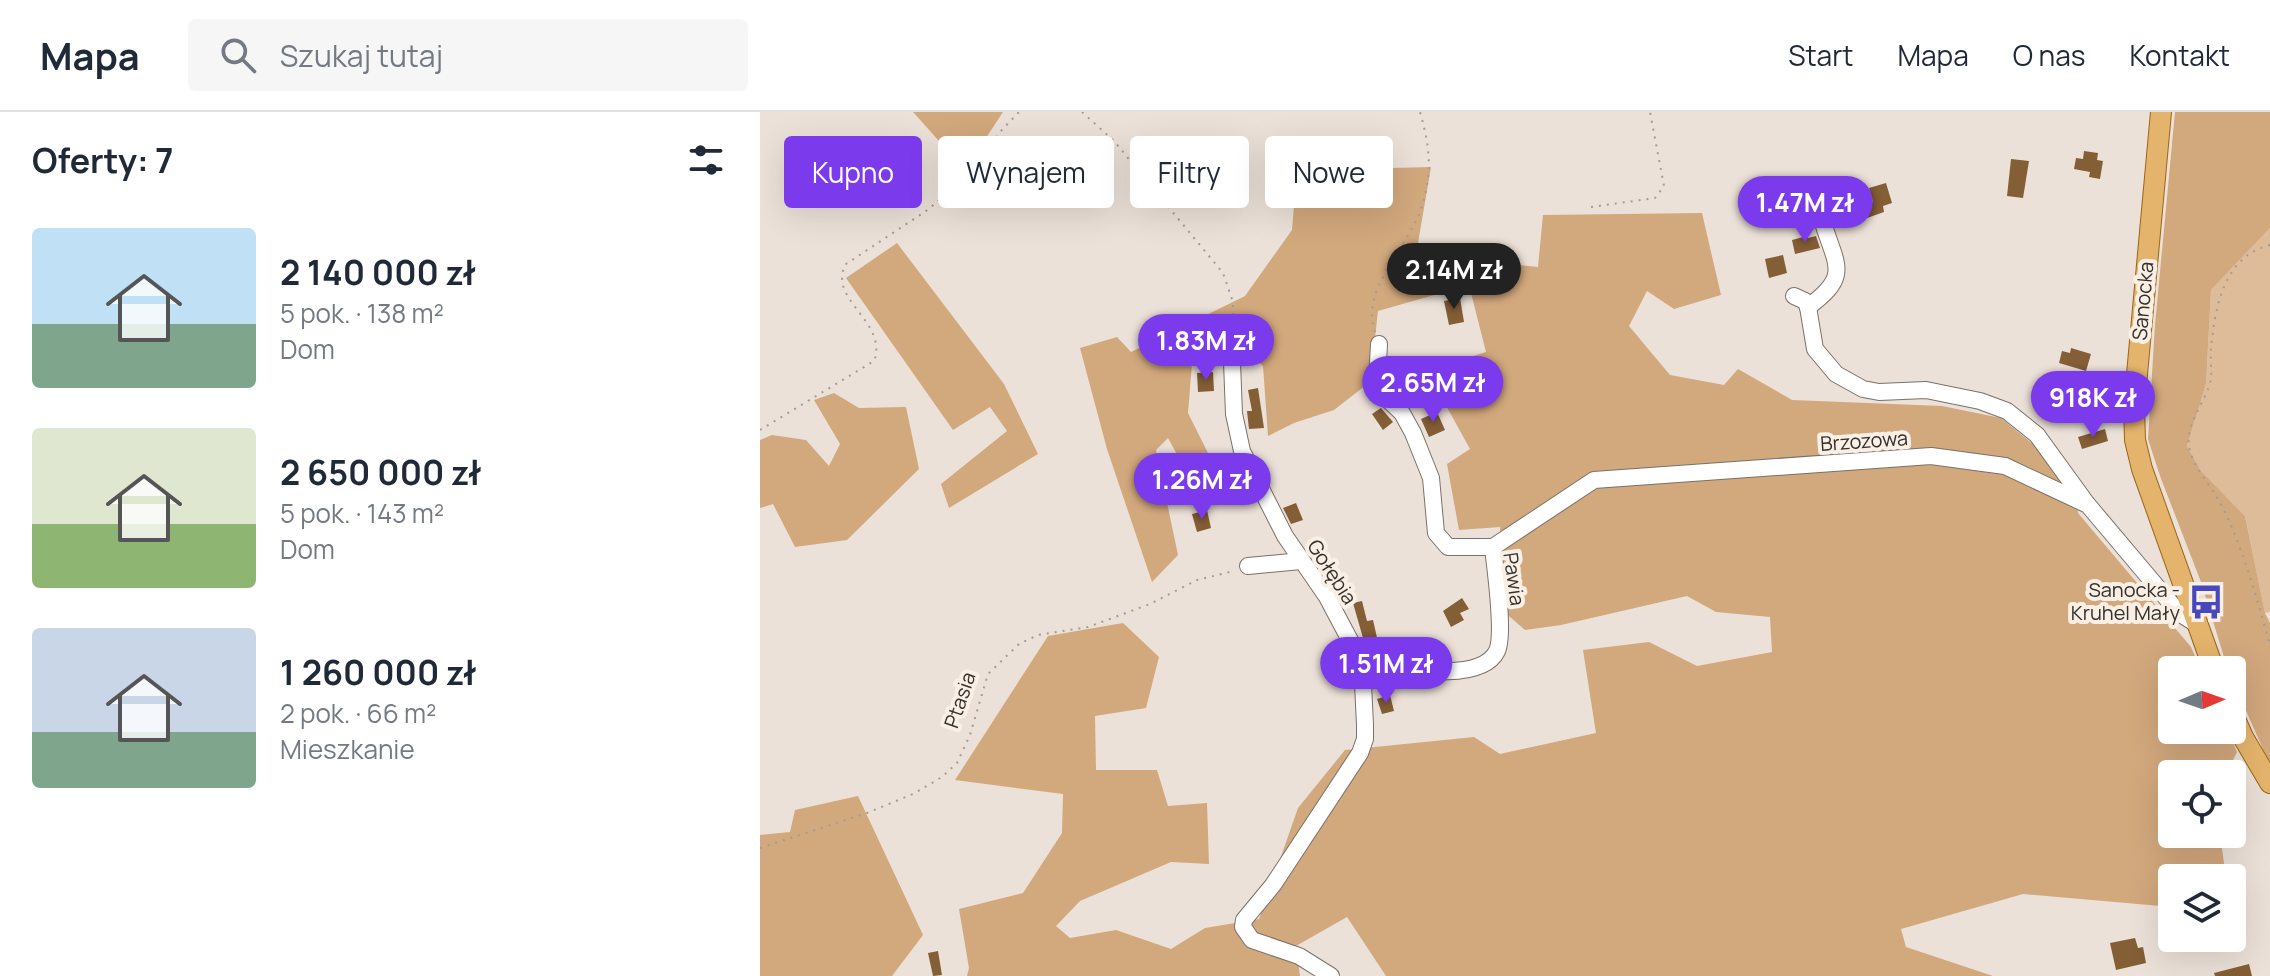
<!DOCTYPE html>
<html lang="pl">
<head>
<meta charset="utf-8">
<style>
	:root { --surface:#fff; --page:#f6f6f7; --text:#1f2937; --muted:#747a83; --line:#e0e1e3; --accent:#7c3aed }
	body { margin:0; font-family:Manrope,sans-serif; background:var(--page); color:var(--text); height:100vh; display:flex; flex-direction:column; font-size:30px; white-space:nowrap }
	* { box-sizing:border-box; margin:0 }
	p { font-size:26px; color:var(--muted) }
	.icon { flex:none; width:44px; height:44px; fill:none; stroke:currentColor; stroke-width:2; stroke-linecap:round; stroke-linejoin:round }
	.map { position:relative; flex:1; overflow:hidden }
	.side { display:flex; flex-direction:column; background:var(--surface); width:760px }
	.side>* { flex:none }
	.top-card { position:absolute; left:24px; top:24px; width:760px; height:72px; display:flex; gap:16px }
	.needle { width:52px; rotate:88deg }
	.tools { position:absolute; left:1398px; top:544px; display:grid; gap:16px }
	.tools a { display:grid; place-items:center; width:88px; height:88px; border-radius:8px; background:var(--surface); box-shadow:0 8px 32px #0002; font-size:40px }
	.price { position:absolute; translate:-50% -68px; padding:0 18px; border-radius:28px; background:var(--accent); color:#fff; font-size:26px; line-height:52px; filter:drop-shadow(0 2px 4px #0008) }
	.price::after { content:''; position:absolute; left:50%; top:48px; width:24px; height:18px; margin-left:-12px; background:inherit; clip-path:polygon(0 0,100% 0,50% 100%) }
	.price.selected { background:#222; color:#fff }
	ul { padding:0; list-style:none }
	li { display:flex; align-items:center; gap:24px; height:200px; padding:0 32px }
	li span { display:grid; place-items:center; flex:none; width:224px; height:160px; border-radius:8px; color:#555 }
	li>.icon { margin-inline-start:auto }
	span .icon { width:96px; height:96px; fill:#fffc; stroke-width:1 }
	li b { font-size:34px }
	h2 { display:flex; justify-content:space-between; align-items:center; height:96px; padding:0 32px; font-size:34px }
	.tag { padding:0 28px; border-radius:8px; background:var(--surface); box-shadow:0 8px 32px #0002; font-size:28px; line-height:72px }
	.tag.selected { background:var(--accent); color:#fff }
	header { display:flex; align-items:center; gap:48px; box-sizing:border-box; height:112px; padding:0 40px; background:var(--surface); border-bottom:2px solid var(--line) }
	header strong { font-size:38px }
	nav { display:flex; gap:44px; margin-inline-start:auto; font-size:28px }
	.search { width:560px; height:72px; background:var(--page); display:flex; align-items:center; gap:20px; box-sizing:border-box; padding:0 28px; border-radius:8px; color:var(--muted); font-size:30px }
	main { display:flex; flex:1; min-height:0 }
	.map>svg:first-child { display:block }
	.green { fill:#debc9a }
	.forest { fill:#d2a87d }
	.building { fill:#845e35 }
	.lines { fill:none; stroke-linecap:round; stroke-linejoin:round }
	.minor-casing { stroke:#7a7168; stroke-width:18 }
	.major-casing { stroke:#9b6516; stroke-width:22 }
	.path { stroke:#a39b94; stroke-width:2; stroke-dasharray:2 6; stroke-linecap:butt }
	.minor { stroke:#fff; stroke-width:16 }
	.major { stroke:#e5b46c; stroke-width:20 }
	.labels { text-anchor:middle; stroke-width:8; stroke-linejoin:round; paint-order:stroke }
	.street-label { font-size:20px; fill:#34302c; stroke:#f9efe5 }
	.poi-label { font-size:20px; fill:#34302c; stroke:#f9efe5; text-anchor:end }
</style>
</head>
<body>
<header>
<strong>Mapa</strong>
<div class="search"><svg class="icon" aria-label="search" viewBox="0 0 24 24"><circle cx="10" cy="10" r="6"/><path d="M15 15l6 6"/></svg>Szukaj tutaj</div>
<nav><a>Start</a><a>Mapa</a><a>O nas</a><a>Kontakt</a></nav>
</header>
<main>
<section class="side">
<h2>Oferty: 7<svg class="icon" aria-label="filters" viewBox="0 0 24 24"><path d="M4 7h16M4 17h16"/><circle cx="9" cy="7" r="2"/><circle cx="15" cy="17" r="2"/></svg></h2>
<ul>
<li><span style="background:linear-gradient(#bfe0f5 60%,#7fa58c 0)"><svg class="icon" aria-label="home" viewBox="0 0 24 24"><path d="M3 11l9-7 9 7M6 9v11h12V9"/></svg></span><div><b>2 140 000 zł</b><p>5 pok. · 138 m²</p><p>Dom</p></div></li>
<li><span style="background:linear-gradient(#dfe7d0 60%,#8fb573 0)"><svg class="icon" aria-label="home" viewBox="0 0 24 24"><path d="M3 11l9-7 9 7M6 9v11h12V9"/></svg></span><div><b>2 650 000 zł</b><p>5 pok. · 143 m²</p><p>Dom</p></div></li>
<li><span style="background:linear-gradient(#c9d6e8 65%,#7fa58c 0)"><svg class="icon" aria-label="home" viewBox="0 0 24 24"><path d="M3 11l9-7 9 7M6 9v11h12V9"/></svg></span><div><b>1 260 000 zł</b><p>2 pok. · 66 m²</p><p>Mieszkanie</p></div></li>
</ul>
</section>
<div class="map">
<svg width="1510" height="864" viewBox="0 0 1510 864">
	<rect width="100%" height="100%" fill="#ece1d8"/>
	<polygon class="green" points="1510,116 1510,500 1505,501 1485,404 1441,359 1427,334 1446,272 1451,178"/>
	<g class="forest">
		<polygon points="153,0 243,0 205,58"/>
		<polygon points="1415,0 1510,0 1510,116 1451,178 1446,272 1427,334 1441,359 1485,404 1505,501 1510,511 1510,653 1472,567 1472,558 1468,558 1441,470 1400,364 1388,327 1395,213"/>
		<polygon points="551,54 557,88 631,56 671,55 657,137 702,147 778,155 783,103 942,101 961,183 914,197 887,179 869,214 910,263 964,273 978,257 1032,288 1182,294 1241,306 1290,346 1317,384 1318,401 1431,535 1441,558 1412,558 1412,618 1468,618 1477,640 1466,662 1412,662 1412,722 1460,722 1466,766 1412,766 1412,795 1263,782 1141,817 1146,835 1233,864 626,864 587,805 536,834 540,864 207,864 209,856 199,797 263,781 302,721 303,682 195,668 288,524 363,511 399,545 386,596 335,604 336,658 397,658 408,694 447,691 449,752 411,750 320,789 296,814 310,826 356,818 411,837 445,816 499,807 538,696 585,638 714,625 740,642 836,621 823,538 889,530 937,554 1012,540 1010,505 956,500 927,484 801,513 765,518 743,499 740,415 699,418 687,352 710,337 667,259 726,240 709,173 618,199 610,270 574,298 534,311 508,324 503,254 491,242 432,252 428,301 464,373 430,366 408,326 396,338 418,443 392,470 347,337 320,236 357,225 371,240 485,184 532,118 537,57"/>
		<polygon points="137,131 244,272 278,342 189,396 181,372 247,319 230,295 193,318 86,166"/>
		<polygon points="74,281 99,296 146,295 159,357 87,428 35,435 13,392 0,396 0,328 12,323 46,328 69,354 80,332 54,288"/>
		<polygon points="98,684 163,823 132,864 0,864 0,723 30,720 35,698"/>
	</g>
	<g class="building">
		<polygon points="1324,39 1338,41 1337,48 1343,49 1340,67 1329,65 1330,60 1314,57 1316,46 1323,47"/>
		<polygon points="1251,47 1269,49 1263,86 1247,84"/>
		<polygon points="1126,71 1132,91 1123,94 1124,100 1090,112 1087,111 1076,114 1070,102 1076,100 1075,96 1086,92 1088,96 1113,90 1109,76"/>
		<polygon points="1021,97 1021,100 1030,98 1033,112 1015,116 1010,99"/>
		<polygon points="1047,124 1048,126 1056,124 1060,136 1035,142 1032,128"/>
		<polygon points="1023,143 1027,161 1009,166 1005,147"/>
		<polygon points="700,186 704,210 689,213 684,189"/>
		<polygon points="1311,236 1331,242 1326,259 1299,251 1302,239 1310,241"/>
		<polygon points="453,260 454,279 438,280 437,261"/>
		<polygon points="498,276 504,316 489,317 487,299 492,299 488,278"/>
		<polygon points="621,296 633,310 623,318 612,302"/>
		<polygon points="677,300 685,318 669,325 661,307"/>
		<polygon points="1345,317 1348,329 1322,337 1318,325"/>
		<polygon points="536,391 543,408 531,412 523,396"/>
		<polygon points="447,398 451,416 437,420 432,402"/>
		<polygon points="702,486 709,497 700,501 704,508 691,515 683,499"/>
		<polygon points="602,489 607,509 613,508 618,530 605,533 593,491"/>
		<polygon points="630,583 634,599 622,602 617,587"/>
		<polygon points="1375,826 1378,836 1383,835 1386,851 1356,858 1350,831"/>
		<polygon points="178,839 182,863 173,864 168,841"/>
		<polygon points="1489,852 1492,864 1455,864 1454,861"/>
	</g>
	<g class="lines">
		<g class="minor-casing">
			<g id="minor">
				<polyline points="1034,184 1045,189 1048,195"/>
				<polyline points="1048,195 1055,237 1076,262 1103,277 1119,280 1166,278 1220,289 1247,299 1277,323 1327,392"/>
				<path d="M1048,195C1090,164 1077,155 1063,111"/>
				<polyline points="619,232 617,270 622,282 642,301 653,321 671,366 676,421 688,435 733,435 834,368 1171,344 1245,354 1328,393 1419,501 1435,511"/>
				<polyline points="472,250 474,302 482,339 525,424 567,485 602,551 605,613 605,627 600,641 513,773 484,808 483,815 492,828 539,844 571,864"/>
				<polyline points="488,454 541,449"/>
				<path d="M602,551C632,554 720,574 737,539C745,521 735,457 733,435"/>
			</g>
		</g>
		<g class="major-casing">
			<g id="major">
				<polyline points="1401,0 1374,295 1375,328 1382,357 1454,558"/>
				<polyline points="1472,600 1483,625 1510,671"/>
			</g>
		</g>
		<g class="path">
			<polyline points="322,0 354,29 463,161 473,190 473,236"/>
			<polyline points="831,95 895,86 904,74 890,0"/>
			<path d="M1510,133C1464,144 1455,195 1451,236C1450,246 1452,257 1451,267C1446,292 1421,314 1431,342C1438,362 1456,380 1465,400C1485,443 1497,487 1510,533"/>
			<path d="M615,220C599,177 649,134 661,97C673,61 670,35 660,0"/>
			<path d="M0,318L114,249C129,210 66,187 86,152L166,99L224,51L238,22L259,0"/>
			<polyline points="0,736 107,701 153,682 182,665 197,651 210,623 228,562 259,532 278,523 328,515 390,492 437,468 474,459"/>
		</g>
		<use href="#minor" class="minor"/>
		<use href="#major" class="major"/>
	</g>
	<defs>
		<g id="bus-bare" transform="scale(2.76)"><path d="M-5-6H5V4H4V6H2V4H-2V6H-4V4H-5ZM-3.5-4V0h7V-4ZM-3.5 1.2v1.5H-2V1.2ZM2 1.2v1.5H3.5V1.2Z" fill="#4748be" stroke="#f9efe5" stroke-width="2.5" paint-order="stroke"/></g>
	</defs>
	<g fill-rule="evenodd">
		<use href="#bus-bare" x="1446" y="490"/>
	</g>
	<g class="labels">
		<g class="street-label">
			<text transform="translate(1383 189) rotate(-85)" y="7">Sanocka</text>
			<text transform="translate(1104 329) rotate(-4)" y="7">Brzozowa</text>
			<text transform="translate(572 460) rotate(57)" y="7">Gołębia</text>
			<text transform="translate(754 467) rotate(82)" y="7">Pawia</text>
			<text transform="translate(200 588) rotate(-71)" y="7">Ptasia</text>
		</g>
		<g class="poi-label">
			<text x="1420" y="485">Sanocka -<tspan x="1420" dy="23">Kruhel Mały</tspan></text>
		</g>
	</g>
</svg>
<div class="tools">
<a><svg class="needle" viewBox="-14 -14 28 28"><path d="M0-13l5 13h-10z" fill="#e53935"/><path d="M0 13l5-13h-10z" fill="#747a83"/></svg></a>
<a><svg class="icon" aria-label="locate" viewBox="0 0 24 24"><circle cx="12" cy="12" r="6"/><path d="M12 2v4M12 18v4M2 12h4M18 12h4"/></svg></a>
<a><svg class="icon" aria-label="layers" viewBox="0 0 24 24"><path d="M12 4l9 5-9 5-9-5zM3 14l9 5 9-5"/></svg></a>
</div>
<b class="price" style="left:1045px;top:132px">1.47M zł</b>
<b class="price selected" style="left:694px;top:199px">2.14M zł</b>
<b class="price" style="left:446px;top:270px">1.83M zł</b>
<b class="price" style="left:673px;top:312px">2.65M zł</b>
<b class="price" style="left:1333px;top:327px">918K zł</b>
<b class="price" style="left:442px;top:409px">1.26M zł</b>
<b class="price" style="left:626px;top:593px">1.51M zł</b>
<div class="top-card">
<a class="tag selected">Kupno</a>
<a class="tag">Wynajem</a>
<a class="tag">Filtry</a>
<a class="tag">Nowe</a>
</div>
</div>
</main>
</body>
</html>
